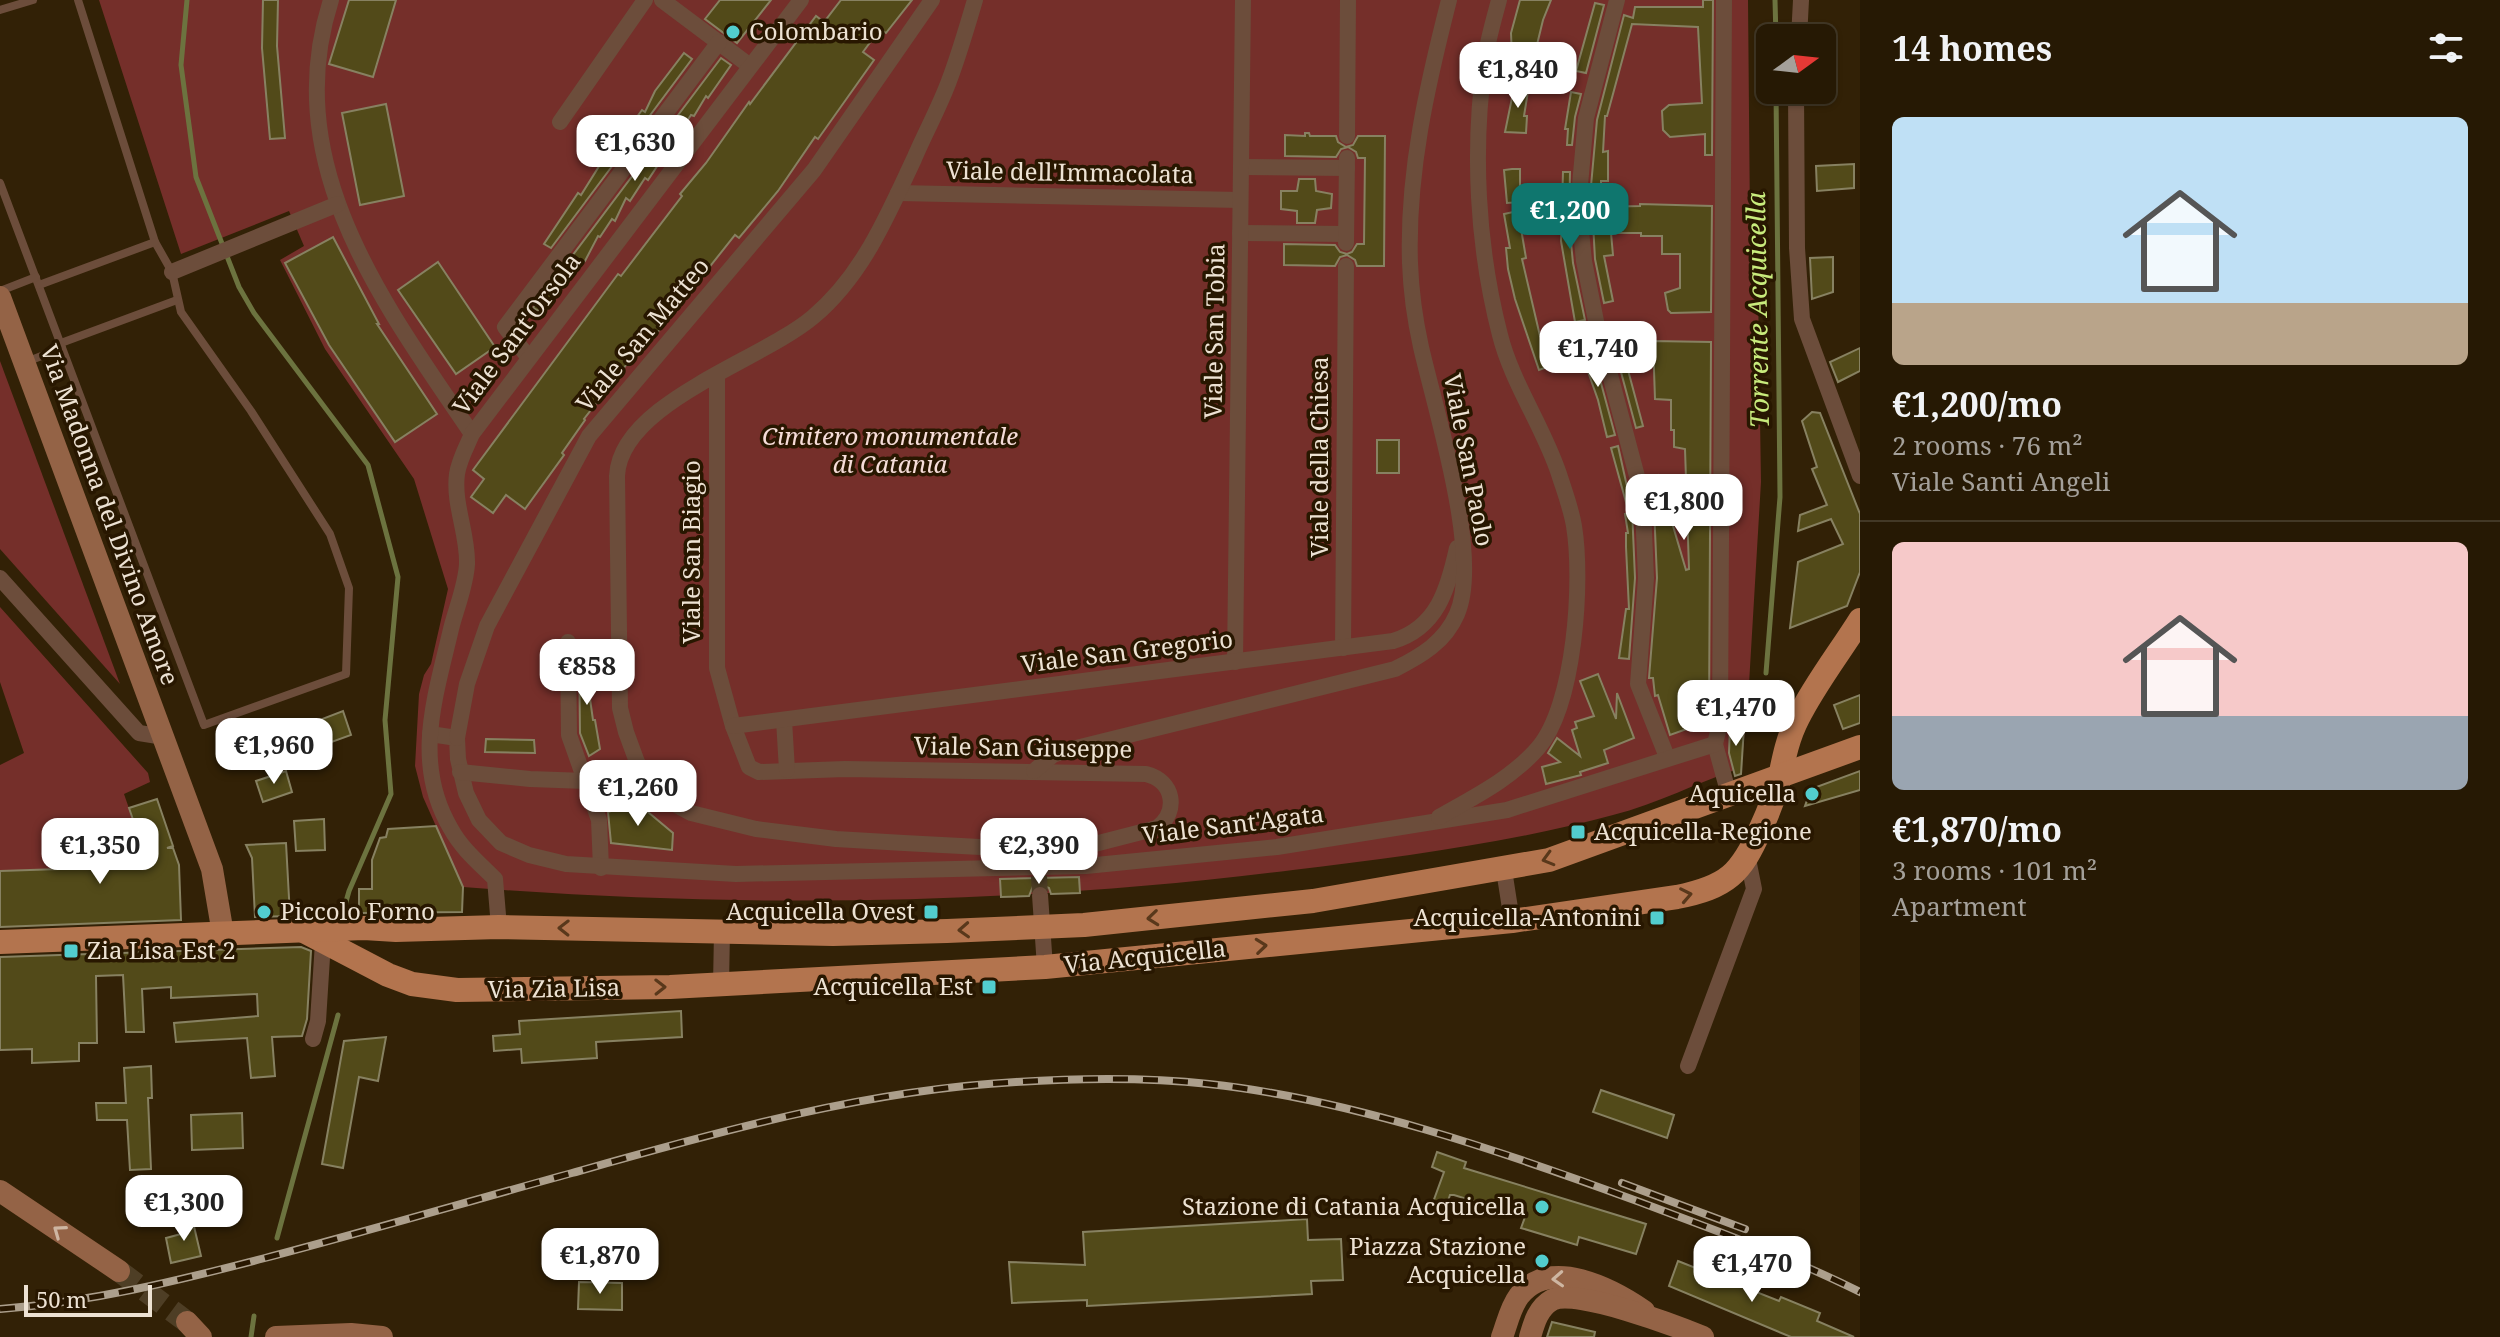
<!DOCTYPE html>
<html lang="en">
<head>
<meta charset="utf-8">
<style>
	:root { --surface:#261904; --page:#2e220e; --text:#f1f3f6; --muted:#a4a09a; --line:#423826; --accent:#0f766e }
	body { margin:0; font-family:"Noto Serif",serif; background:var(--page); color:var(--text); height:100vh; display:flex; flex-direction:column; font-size:30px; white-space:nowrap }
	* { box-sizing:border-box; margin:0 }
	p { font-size:26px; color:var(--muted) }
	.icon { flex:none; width:44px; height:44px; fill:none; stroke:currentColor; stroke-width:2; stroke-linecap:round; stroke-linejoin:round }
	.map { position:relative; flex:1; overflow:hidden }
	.side { display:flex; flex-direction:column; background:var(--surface); width:640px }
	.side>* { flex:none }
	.needle { width:52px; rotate:75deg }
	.controls { position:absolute; left:1756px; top:24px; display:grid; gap:16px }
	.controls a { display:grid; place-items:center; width:80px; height:80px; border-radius:12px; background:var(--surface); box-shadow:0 2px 6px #0004,0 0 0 2px var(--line); font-size:40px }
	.scale { position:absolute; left:24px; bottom:20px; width:128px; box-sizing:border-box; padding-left:8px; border:4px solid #ede2d3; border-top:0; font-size:22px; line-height:28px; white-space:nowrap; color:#ede2d3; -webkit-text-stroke:6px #281700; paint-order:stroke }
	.price { position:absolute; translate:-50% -68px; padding:0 18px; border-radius:16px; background:#fff; color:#222; font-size:26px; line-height:52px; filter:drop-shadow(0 2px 4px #0008) }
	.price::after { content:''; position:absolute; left:50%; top:48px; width:24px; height:18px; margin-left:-12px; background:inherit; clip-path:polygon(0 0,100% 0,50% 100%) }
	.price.active { background:var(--accent); color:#fff }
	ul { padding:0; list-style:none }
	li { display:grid; align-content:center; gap:16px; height:424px; padding:0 32px }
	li+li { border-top:2px solid var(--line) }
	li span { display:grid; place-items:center; height:248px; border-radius:12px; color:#555 }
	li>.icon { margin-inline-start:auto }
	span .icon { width:144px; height:144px; fill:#fffc; stroke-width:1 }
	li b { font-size:34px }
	h2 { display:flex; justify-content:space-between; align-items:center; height:96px; padding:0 32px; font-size:34px }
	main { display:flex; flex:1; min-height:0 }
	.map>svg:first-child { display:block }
	.green { fill:#752f2a }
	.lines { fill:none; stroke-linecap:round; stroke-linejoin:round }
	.stream { stroke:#6c733f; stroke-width:5 }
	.building { fill:#524a19; stroke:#878161; stroke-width:2 }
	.street-tunnel { stroke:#4e3e25; stroke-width:16; stroke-dasharray:16 8; stroke-linecap:butt }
	.secondary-tunnel { stroke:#4e3e25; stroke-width:22; stroke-dasharray:22 11; stroke-linecap:butt }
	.lane { stroke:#6c4d3b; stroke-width:8 }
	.street { stroke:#6c4d3b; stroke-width:16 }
	.secondary { stroke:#946346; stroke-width:22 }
	.primary { stroke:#b3744e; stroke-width:24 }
	.rail-casing { stroke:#ac9f8c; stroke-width:8 }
	.rail { stroke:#281700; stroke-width:5; stroke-dasharray:15; stroke-linecap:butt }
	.oneway { stroke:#59381b }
	.oneway2 { stroke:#ceb6a2 }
	.poi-dot { fill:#52cdce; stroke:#281700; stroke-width:3 }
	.labels { text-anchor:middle; stroke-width:7; stroke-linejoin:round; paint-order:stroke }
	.poi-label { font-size:24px; fill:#ede2d3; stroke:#281700; text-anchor:end }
	.street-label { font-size:24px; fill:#ede2d3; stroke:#281700 }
	.park-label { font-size:24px; font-style:italic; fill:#f6ddd9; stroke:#281700 }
	.water-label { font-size:26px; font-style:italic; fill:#c8eb7c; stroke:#281700 }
</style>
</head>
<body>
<main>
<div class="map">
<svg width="1860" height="1337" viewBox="0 0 1860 1337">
	<rect width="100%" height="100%" fill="#322106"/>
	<g class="green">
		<path d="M99,0H1748L1750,223L1757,224L1761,482L1748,701L1741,768C1698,782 1657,804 1613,815C1509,843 1400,857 1293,870C1017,905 740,909 463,887L423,797L415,766L419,694L424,675L431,664L448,589L414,479L325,349L280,260L304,246L289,211L181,254Z"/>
		<polygon points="0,361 120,684 0,549"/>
		<polygon points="0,607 148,773 150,782 124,794 149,866 0,871 0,765 24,753 0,682"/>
	</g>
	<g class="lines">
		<g class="stream">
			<polyline points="187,0 181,65 196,177 239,287 254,313 368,465 398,577 385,720 391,794 349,891 342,916"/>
			<polyline points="1775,0 1776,38"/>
			<polyline points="1766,673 1780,497 1776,90"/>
			<polyline points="277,1238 338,1015"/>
			<polyline points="251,1337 254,1316"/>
		</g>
	</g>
	<g class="building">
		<polygon points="263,0 278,0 277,46 285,138 270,139 262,48"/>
		<polygon points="349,0 396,0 373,77 329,64"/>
		<polygon points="720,0 771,0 737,43 705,19"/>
		<polygon points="841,0 912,0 886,33 880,29 863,52 874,60 818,139 815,137 778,191 739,238 735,235 644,349 641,346 584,419 585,420 562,453 564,455 525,509 506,495 493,513 471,497 484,479 473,470 618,274 621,276 682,196 680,194 706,163 749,102 750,104 816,16 824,22"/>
		<polygon points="1520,0 1551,0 1543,20 1533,61 1512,57 1511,33"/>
		<polygon points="1703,0 1713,0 1712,155 1705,155 1705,134 1670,137 1663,130 1662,111 1669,105 1702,103 1698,27 1632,24 1607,116 1605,116 1603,152 1608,151 1608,181 1601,181 1601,207 1640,206 1640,204 1712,206 1711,312 1671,313 1668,310 1665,293 1680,288 1680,254 1662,254 1662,236 1641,236 1641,233 1611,233 1613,255 1604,256 1613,301 1604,303 1595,259 1591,186 1597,120 1624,15 1633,18 1635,7 1703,7"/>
		<polygon points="1595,3 1604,5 1586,73 1576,71"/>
		<polygon points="684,53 692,59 551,248 544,244 578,193 581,195 608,152 611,154 636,123 634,121 642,110 645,112 655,91"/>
		<polygon points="721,58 731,65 708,98 706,96 694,116 691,115 648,180 645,178 630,201 626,198 615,221 612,219 600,237 598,236 585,261 569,277 557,296 555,295 544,314 533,308"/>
		<polygon points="1515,83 1529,85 1524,116 1527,116 1526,133 1505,132"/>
		<polygon points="1571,92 1581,94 1575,117 1572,145 1567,145 1568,129 1565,129"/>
		<polygon points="386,104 404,196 360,205 342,113"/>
		<polygon points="1305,133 1309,133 1310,136 1336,136 1338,142 1346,147 1353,145 1358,136 1385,136 1384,266 1357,266 1355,260 1347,255 1340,257 1335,266 1284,265 1284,244 1335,245 1340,252 1347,254 1352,252 1357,244 1364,244 1365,158 1358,158 1356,152 1348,147 1341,149 1336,157 1285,156 1285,135 1305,136"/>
		<polygon points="1854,164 1854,188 1817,191 1816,166"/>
		<polygon points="1512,169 1520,169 1520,202 1507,203 1504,170"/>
		<polygon points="1563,172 1570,172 1569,222 1573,263 1585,320 1575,322 1561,241"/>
		<polygon points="1299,179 1315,179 1316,191 1332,194 1331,208 1317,210 1315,223 1297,223 1297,211 1281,209 1281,191 1297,191"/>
		<polygon points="1518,211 1526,258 1522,259 1540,336 1543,335 1553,365 1539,370 1515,299 1508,269 1506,248 1510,248 1504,214"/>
		<polygon points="333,237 379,324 377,324 437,414 395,442 329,345 285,263"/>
		<polygon points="1833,257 1833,292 1812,299 1810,258"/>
		<polygon points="438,262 495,347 456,374 398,290"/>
		<polygon points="1653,341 1711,342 1709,721 1670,735 1658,695 1655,696 1653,678 1649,678 1657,578 1654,507 1649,478 1658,475 1686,570 1689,569 1685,449 1674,447 1674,430 1671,430 1671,400 1655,399"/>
		<polygon points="1621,344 1643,426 1636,428 1614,346"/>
		<polygon points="1591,346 1615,435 1607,437 1598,400 1580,349"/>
		<polygon points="1860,348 1860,371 1838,382 1830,362"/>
		<polygon points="1812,412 1820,413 1860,514 1860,572 1847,606 1790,628 1798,562 1843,544 1831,519 1798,531 1800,515 1827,505 1812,469 1817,467 1802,421"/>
		<rect x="1377" y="440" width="22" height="33"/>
		<polygon points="1618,446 1632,509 1635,578 1629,659 1619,658 1626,609 1629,609 1626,547 1626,533 1628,533 1625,514 1629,513 1611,448"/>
		<polygon points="579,648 588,648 588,685 593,720 595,720 600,749 589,756 580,733"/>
		<polygon points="1598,674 1616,719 1617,693 1634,738 1604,750 1608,763 1580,772 1581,775 1546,784 1542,767 1560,762 1548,753 1557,738 1580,756 1572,730 1577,728 1575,722 1594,716 1580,681"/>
		<polygon points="1860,695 1860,723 1843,729 1834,705"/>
		<polygon points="343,711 351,735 326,744 317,721"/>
		<polygon points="1730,727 1744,727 1741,774 1735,776 1729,753"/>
		<polygon points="486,739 534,740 535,753 485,752"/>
		<polygon points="286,771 292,792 263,802 256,781"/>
		<polygon points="1860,771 1860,790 1805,806 1811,789"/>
		<polygon points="157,799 173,846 167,848 173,848 179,865 181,920 0,927 0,871 149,866 129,808"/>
		<polygon points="636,802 673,833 672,850 611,843 608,812"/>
		<polygon points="324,819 325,850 296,851 294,821"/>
		<polygon points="436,826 463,887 462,912 359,913 359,889 372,889 372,860 380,838 386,837 388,829"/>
		<polygon points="286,843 290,916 255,917 252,858 246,845"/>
		<polygon points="1079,877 1080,893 1051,894 1049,888 1040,884 1033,886 1029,896 1001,897 1000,879"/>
		<polygon points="301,947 311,951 307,1019 302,1036 272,1037 275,1076 251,1078 247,1038 176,1042 174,1023 258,1016 257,994 171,998 171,987 142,989 144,1032 126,1032 123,975 96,976 97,1043 79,1043 79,1061 32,1063 32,1049 0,1050 0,957"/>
		<polygon points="681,1011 682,1037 596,1042 597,1058 522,1063 521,1049 494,1051 493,1036 520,1034 519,1021"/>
		<polygon points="386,1037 378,1081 359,1077 343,1168 322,1164 344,1041"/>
		<polygon points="151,1066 152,1098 148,1098 151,1169 130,1170 127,1120 97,1120 96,1103 126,1103 124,1068"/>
		<polygon points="1601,1090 1674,1115 1667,1138 1593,1112"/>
		<polygon points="242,1113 243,1148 192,1150 191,1115"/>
		<polygon points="1437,1152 1466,1162 1464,1168 1646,1224 1636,1254 1579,1237 1577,1245 1521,1228 1525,1217 1454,1195 1450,1195 1445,1210 1432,1205 1444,1172 1432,1167"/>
		<polygon points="192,1218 201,1256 171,1263 166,1238 181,1234 178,1221"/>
		<polygon points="1307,1219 1308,1240 1341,1239 1343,1280 1311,1281 1312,1294 1087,1306 1087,1300 1012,1303 1009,1262 1085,1265 1083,1232"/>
		<polygon points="1678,1261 1779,1301 1781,1297 1820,1313 1817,1321 1854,1337 1791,1337 1669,1286"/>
		<polygon points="579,1282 622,1283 622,1310 578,1309"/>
		<polygon points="1552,1322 1595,1332 1594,1337 1547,1337"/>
	</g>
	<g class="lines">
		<polyline class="street-tunnel" points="1039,876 1040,895"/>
		<polyline class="secondary-tunnel" points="119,1271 187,1322"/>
		<g class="lane">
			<polyline points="0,10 33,0"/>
			<polyline points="0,183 204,725 346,674 349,588 330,534 251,411 181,312 172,272 155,242 78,0"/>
			<polyline points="39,285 155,242"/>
			<polyline points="0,291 36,277"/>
			<polyline points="61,343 177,300"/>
			<polyline points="26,362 62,348"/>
		</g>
		<g class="street">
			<path d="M331,0C278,165 384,304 472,434"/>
			<polyline points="662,0 750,66"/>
			<polyline points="1617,0 1586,118 1580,185 1580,221 1584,261 1597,326 1638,480 1643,508 1646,578 1638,684 1667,757"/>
			<polyline points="1724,0 1720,723 1715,744 1729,795"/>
			<polyline points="1799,38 1801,0"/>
			<polyline points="1796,90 1797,248 1802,319 1860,476"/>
			<polyline points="560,122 645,0"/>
			<polyline points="1347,136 1348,0"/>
			<polyline points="1241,167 1347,168"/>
			<polyline points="898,193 1240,200"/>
			<polyline points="1240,233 1346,234"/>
			<polyline points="1346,243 1347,158"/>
			<polyline points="172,272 338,204"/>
			<polyline points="529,358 505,327 719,42"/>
			<path d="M717,376V668L733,726L749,767L759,772L845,769L1146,774C1174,781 1179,811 1157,828L1083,847L1038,850L904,843L836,839L756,829L691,813L667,800L646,778L637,762L626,732L620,708L617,476C620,403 761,361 813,317C863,275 887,216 914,159C925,133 939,108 949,81C959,55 967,27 975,0"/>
			<polyline points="0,578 139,733 164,737"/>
			<polyline points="568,642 569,735 599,820 601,868"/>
			<polyline points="1343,648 1346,266"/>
			<polyline points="1235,662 1243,0"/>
			<polyline points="784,720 787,770"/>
			<path d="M733,726L1393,641C1437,628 1448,589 1457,548"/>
			<polyline points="430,734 457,738 458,759 466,793 479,820 501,843 529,855 566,864 736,874 1086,866 1277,847 1507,810 1715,744"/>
			<polyline points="457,738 467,684 487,626 589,436 814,170 932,0"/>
			<path d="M1034,771L1053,755L1064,751L1395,669C1421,656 1445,642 1457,614C1482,557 1435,409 1421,347C1415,320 1411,291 1410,263C1407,173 1427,86 1449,0"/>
			<polyline points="460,772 530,779 586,781"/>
			<path d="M1439,817C1474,797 1511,779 1538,748C1575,705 1583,581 1574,526C1571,508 1564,490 1559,474C1543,426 1512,383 1500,335C1477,246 1472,149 1485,59C1488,39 1494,19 1499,0"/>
			<polyline points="1504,870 1512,921"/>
			<polyline points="1040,895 1045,967"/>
			<path d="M499,927L495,879C479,863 462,849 451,829C412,763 435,698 451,629C456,609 466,585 467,564C468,534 453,504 457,474C459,460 467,446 472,434L801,0"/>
			<polyline points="721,985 722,932"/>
			<polyline points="313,1039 318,1021 323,942"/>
			<polyline points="1688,1066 1754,889 1748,859"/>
		</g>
		<g class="secondary">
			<polyline points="0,297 212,869 223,934"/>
			<polyline points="0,1191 119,1271"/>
			<polyline points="187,1322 201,1337"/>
			<polyline points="276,1337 351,1334 382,1337"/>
			<path d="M1502,1337C1507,1324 1510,1308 1519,1296C1550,1256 1612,1289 1644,1311"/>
			<path d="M1530,1337C1534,1323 1538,1308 1552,1300C1576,1288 1676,1326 1703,1337"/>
		</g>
		<g class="primary">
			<path d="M304,931L388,975L412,984L457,990L670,987L1045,967L1512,921L1677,897C1727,887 1741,874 1761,828C1769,811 1775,795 1780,777C1784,757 1788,737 1798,718C1815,684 1840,652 1860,620"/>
			<polyline points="0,942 364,928 396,930 499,927 833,934 947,931 1084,925 1313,901 1549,860 1860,747"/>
		</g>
		<g class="rail-casing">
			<g id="rail">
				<polyline points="1622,1183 1745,1229"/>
				<path d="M0,1309C91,1302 177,1281 265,1258C368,1231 470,1201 572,1173C718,1132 865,1090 1016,1082C1080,1078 1145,1077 1209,1084C1350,1099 1504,1152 1637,1201C1712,1229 1788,1256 1860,1292"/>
			</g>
		</g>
		<use href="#rail" class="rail"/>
	</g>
	<defs><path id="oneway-chevron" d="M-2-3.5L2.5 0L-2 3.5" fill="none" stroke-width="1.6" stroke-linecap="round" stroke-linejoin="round" transform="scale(2)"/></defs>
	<g class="oneway">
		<use href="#oneway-chevron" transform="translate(1548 859) rotate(164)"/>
		<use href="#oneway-chevron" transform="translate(1686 895) rotate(-11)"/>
		<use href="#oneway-chevron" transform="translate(1153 918) rotate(174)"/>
		<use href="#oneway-chevron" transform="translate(564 928) rotate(-179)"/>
		<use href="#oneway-chevron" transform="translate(964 930) rotate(177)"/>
		<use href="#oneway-chevron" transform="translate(1261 946) rotate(-6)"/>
		<use href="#oneway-chevron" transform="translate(660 987) rotate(-1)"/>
	</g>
	<g class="oneway2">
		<use href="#oneway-chevron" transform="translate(59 1231) rotate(-144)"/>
		<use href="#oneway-chevron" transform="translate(1558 1279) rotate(177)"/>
	</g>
	<g class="poi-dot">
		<circle cx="733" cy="32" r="8"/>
		<circle cx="1812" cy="794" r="8"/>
		<rect x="1570" y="824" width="16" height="16" rx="4"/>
		<circle cx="264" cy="912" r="8"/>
		<rect x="923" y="904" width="16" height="16" rx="4"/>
		<rect x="1649" y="910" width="16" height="16" rx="4"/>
		<rect x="63" y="943" width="16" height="16" rx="4"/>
		<rect x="981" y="979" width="16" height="16" rx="4"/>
		<circle cx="1542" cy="1207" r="8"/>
		<circle cx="1542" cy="1261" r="8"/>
	</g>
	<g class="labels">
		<g class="poi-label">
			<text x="749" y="40" text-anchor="start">Colombario</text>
			<text x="1796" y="802">Aquicella</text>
			<text x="1594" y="840" text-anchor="start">Acquicella-Regione</text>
			<text x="280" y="920" text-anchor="start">Piccolo Forno</text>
			<text x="915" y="920">Acquicella Ovest</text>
			<text x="1641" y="926">Acquicella-Antonini</text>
			<text x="87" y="959" text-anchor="start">Zia Lisa Est 2</text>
			<text x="973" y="995">Acquicella Est</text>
			<text x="1526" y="1215">Stazione di Catania Acquicella</text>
			<text x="1526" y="1255">Piazza Stazione<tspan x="1526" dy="28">Acquicella</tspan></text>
		</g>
		<g class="street-label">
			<text transform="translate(1070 173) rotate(1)" y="8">Viale dell'Immacolata</text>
			<text transform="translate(1215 331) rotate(-89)" y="8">Viale San Tobia</text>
			<text transform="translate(517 334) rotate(-53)" y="8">Viale Sant'Orsola</text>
			<text transform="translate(643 335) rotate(-50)" y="8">Viale San Matteo</text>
			<text transform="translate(1320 457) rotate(-90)" y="8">Viale della Chiesa</text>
			<text transform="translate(1468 460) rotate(79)" y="8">Viale San Paolo</text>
			<text transform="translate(109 515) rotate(70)" y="8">Via Madonna del Divino Amore</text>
			<text transform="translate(692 552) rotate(-90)" y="8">Viale San Biagio</text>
			<text transform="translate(1127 652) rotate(-7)" y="8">Viale San Gregorio</text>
			<text transform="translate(1023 748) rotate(1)" y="8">Viale San Giuseppe</text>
			<text transform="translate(1233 825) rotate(-7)" y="8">Viale Sant'Agata</text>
			<text transform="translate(1145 957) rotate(-6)" y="8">Via Acquicella</text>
			<text transform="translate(554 989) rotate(-1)" y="8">Via Zia Lisa</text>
		</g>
		<g class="park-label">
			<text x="890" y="445">Cimitero monumentale<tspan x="890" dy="28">di Catania</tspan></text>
		</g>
		<g class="water-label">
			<text transform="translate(1758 310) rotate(-91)" y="9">Torrente Acquicella</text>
		</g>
	</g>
</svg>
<div class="controls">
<a><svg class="needle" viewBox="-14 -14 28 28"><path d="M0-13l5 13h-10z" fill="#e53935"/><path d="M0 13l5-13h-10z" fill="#a4a09a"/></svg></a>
</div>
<div class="scale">50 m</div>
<b class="price" style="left:1518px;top:110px">€1,840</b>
<b class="price" style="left:635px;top:183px">€1,630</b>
<b class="price active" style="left:1570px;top:251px">€1,200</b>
<b class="price" style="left:1598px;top:389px">€1,740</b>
<b class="price" style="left:1684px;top:542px">€1,800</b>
<b class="price" style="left:587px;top:707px">€858</b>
<b class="price" style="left:1736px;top:748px">€1,470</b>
<b class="price" style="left:274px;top:786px">€1,960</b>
<b class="price" style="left:638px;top:828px">€1,260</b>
<b class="price" style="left:100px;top:886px">€1,350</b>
<b class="price" style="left:1039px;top:886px">€2,390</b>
<b class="price" style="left:184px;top:1243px">€1,300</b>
<b class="price" style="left:600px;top:1296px">€1,870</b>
<b class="price" style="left:1752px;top:1304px">€1,470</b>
</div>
<section class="side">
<h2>14 homes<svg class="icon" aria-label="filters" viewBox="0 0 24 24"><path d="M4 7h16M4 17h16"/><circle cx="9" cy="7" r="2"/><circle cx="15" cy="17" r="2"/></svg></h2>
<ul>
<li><span style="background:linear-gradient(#bfe0f5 75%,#b9a48a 0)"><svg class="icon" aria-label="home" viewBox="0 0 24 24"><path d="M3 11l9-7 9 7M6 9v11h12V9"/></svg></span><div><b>€1,200/mo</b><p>2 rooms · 76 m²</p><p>Viale Santi Angeli</p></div></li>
<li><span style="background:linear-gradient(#f6c9c9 70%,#9aa5b1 0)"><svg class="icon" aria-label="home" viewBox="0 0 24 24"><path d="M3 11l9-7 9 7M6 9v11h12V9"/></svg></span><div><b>€1,870/mo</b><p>3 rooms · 101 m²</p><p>Apartment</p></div></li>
</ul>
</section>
</main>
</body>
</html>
